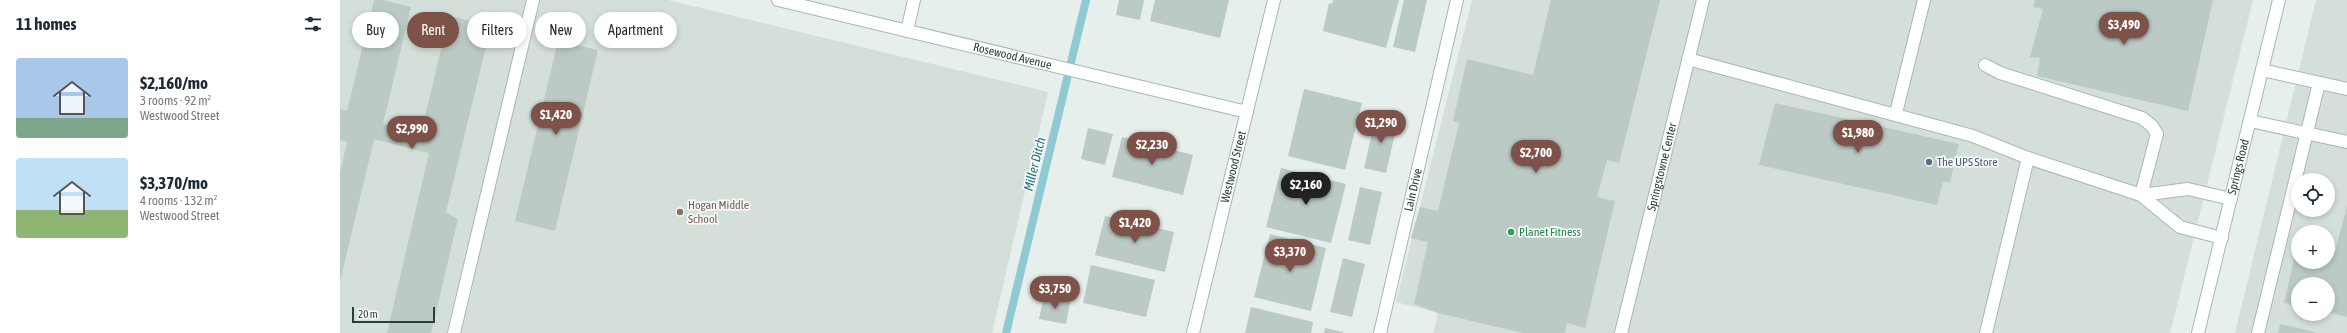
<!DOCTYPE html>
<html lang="en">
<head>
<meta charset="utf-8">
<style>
	:root { --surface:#fff; --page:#f2f2f3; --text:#1f2937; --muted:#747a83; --accent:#7f5249 }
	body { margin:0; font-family:"Asap Condensed",sans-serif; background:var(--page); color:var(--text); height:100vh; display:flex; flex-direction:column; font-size:15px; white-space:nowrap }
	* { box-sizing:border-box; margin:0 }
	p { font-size:13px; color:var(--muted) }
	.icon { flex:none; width:22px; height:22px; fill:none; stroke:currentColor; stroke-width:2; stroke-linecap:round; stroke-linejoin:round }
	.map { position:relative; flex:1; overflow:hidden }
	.side { display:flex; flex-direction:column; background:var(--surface); width:340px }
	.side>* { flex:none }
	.top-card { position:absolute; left:12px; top:12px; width:380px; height:36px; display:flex; gap:8px }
	.buttons { position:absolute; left:1951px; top:173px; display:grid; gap:8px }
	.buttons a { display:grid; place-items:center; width:44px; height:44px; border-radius:50%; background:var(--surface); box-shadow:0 2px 6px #0003; font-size:20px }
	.scale { position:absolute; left:12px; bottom:10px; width:83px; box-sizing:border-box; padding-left:4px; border:2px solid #24423a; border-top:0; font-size:11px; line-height:14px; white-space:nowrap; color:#24423a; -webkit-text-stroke:3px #f7fbf9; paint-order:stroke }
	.price { position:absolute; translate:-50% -34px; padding:0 9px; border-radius:14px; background:var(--accent); color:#fff; font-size:13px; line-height:26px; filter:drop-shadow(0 1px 2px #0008) }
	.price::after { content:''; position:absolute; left:50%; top:24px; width:12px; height:9px; margin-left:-6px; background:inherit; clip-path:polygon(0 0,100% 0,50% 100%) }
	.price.selected { background:#222; color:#fff }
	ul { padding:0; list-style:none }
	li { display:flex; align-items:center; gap:12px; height:100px; padding:0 16px }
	li span { display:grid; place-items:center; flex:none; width:112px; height:80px; border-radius:4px; color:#555 }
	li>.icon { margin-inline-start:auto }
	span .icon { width:48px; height:48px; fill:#fffc; stroke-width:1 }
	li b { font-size:17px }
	h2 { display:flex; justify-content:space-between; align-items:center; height:48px; padding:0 16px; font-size:17px }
	.pill { padding:0 14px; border-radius:18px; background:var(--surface); box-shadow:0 2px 6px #0003; font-size:14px; line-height:36px }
	.pill.selected { background:var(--accent); color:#fff }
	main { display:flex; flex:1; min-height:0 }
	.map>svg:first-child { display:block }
	.built { fill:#d4dfda; fill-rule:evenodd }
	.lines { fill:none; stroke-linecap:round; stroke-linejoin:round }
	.stream { stroke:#8ec9d4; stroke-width:8 }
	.building { fill:#bbcac4 }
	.service-casing { stroke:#a8b8b2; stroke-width:14 }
	.minor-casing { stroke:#a8b8b2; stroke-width:14 }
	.secondary-casing { stroke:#a4bbb3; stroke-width:14 }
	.service { stroke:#fff; stroke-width:12 }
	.minor { stroke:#fff; stroke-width:12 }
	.secondary { stroke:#fff; stroke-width:12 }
	.service-dot { fill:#5c6f8a; stroke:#f7fbf9; stroke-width:1.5 }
	.education-dot { fill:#8d6e63; stroke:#f7fbf9; stroke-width:1.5 }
	.leisure-dot { fill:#2e9e5b; stroke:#f7fbf9; stroke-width:1.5 }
	.labels { text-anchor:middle; stroke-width:3.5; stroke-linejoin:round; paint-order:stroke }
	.street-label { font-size:12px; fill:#24423a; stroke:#f7fbf9 }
	.service-label { font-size:12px; fill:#4e5e75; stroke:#f7fbf9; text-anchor:start }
	.education-label { font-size:12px; fill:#785e54; stroke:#f7fbf9; text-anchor:start }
	.leisure-label { font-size:12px; fill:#27864d; stroke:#f7fbf9; text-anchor:start }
	.water-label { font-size:13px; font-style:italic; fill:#1c6f80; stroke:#f7fbf9 }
</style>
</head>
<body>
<main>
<section class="side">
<h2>11 homes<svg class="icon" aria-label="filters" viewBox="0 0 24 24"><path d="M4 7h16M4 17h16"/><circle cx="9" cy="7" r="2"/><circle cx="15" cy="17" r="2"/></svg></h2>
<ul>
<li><span style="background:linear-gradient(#a9c7e8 75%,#7fa58c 0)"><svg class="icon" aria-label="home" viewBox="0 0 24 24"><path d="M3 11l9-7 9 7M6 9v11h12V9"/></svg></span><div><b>$2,160/mo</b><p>3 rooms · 92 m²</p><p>Westwood Street</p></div></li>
<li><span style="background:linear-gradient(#bfe0f5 65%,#8fb573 0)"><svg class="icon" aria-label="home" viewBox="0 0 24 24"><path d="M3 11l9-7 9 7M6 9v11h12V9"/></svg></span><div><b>$3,370/mo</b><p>4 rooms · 132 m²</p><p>Westwood Street</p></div></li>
</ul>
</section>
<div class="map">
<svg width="2007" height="333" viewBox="0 0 2007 333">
	<rect width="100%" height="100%" fill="#e6efeb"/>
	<g class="built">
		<polygon points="0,0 328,0 708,92 652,333 0,333"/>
		<polygon points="1132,0 1913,0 1830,333 1093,333 1098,313 1056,302"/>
		<path d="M1976,0H2007V333H1895ZM1958,180H1988V210H1958ZM1958,232H1988V262H1958ZM1958,284H1988V314H1958Z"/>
	</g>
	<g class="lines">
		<polyline class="stream" points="666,333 746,0"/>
	</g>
	<g class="building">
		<polygon points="34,0 43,0 71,7 43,124 81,133 109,16 151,26 106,212 118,219 91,333 47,333 89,153 34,139 0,282 0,173 7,142 0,140 0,109 7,111"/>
		<polygon points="779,0 804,0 800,20 776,15"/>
		<polygon points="815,0 889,0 880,38 810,21"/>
		<polygon points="993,0 1059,0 1046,48 983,31 989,3 992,4"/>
		<polygon points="1064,0 1087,0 1075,52 1053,47"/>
		<polygon points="1211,0 1320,0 1279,163 1267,160 1257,197 1275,201 1245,328 1227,323 1225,333 1183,333 1098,313 1074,304 1088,242 1071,238 1080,207 1098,211 1119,123 1113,121 1127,59 1193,75"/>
		<polygon points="1695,0 1873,0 1848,111 1697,76 1700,58 1690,57 1703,9 1693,7"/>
		<polygon points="218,41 258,50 215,231 175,221"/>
		<polygon points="964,89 1022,103 1005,170 948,156"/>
		<polygon points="1435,103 1619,144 1610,182 1603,182 1597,205 1419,165"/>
		<polygon points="1036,115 1058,120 1046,173 1024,168"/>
		<polygon points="748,128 773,134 765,165 741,159"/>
		<polygon points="782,137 853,155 843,195 772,177"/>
		<polygon points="941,168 1006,184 991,243 926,227"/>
		<polygon points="1020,187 1042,192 1030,245 1008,240"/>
		<polygon points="2007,206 2007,317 1988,312 1988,284 1958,284 1958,306 1944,303 1957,246 1958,262 1988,262 1988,251 1995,252"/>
		<polygon points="765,216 834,232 825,272 755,255"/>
		<polygon points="930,234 986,248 971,311 914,297"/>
		<polygon points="1003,258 1025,264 1012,317 990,312"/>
		<polygon points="751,265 815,280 806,317 743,303"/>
		<polygon points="704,296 730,302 726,324 699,319"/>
		<polygon points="911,307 973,322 971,333 905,333"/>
		<polygon points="1940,324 1975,332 1975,333 1938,333"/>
		<polygon points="985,328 1003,332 1003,333 984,333"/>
	</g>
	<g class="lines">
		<g class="service-casing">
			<g id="service">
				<polyline points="1348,59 1633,136 1688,158 1801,195 1840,227 1882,238"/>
				<polyline points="1645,65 1660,73 1802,118 1812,126 1817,134 1801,195"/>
				<polyline points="1922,70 2007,89"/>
				<polyline points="1556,113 1584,0"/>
				<polyline points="1910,121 2007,142"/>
				<polyline points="1801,195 1848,189 1891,199"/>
				<polyline points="114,333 193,0"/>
				<path id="s1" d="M1040,333L1117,0"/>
				<path id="s2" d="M1281,333L1363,0"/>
				<polyline points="1646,333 1688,158"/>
				<polyline points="1918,333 1979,83"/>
			</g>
		</g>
		<g class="minor-casing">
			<g id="minor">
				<path id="s3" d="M438,0L907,112"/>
				<polyline points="567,31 574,0"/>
				<path id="s4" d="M853,333L934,0"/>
			</g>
		</g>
		<g class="secondary-casing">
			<g id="secondary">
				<path id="s5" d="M1858,333L1939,0"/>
			</g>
		</g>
		<use href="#service" class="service"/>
		<use href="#minor" class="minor"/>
		<use href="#secondary" class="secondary"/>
	</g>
	<circle class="service-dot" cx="1589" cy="162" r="4"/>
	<circle class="education-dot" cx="340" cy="212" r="4"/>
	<circle class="leisure-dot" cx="1171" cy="232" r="4"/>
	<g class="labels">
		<g class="street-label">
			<text dy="4" stroke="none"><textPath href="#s3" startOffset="241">Rosewood Avenue</textPath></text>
			<text dy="4" stroke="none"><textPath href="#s4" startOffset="171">Westwood Street</textPath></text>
			<text dy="4" stroke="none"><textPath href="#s2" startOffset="171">Springstowne Center</textPath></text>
			<text dy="4" stroke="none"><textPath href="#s5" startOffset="171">Springs Road</textPath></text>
			<text dy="4" stroke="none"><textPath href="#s1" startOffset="147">Lain Drive</textPath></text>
		</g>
		<g class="service-label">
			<text x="1597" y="166">The UPS Store</text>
		</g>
		<g class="education-label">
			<text x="348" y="209">Hogan Middle<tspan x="348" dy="14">School</tspan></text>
		</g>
		<g class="leisure-label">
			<text x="1179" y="236">Planet Fitness</text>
		</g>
		<g class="water-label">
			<text transform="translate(694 164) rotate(-76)" y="5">Miller Ditch</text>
		</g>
	</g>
</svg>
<div class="buttons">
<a><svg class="icon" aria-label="locate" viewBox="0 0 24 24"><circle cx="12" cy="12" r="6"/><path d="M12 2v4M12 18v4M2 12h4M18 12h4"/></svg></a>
<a>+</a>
<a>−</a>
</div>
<div class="scale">20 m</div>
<b class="price" style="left:1784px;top:46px">$3,490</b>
<b class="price" style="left:216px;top:136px">$1,420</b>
<b class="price" style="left:1041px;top:144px">$1,290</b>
<b class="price" style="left:72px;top:150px">$2,990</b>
<b class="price" style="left:1518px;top:154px">$1,980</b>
<b class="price" style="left:812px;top:166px">$2,230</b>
<b class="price" style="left:1196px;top:174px">$2,700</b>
<b class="price selected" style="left:966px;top:206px">$2,160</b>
<b class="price" style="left:795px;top:244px">$1,420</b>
<b class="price" style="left:950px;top:273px">$3,370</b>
<b class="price" style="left:715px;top:310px">$3,750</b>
<div class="top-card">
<a class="pill">Buy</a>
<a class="pill selected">Rent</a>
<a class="pill">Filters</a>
<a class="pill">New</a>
<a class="pill">Apartment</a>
</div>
</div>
</main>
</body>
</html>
